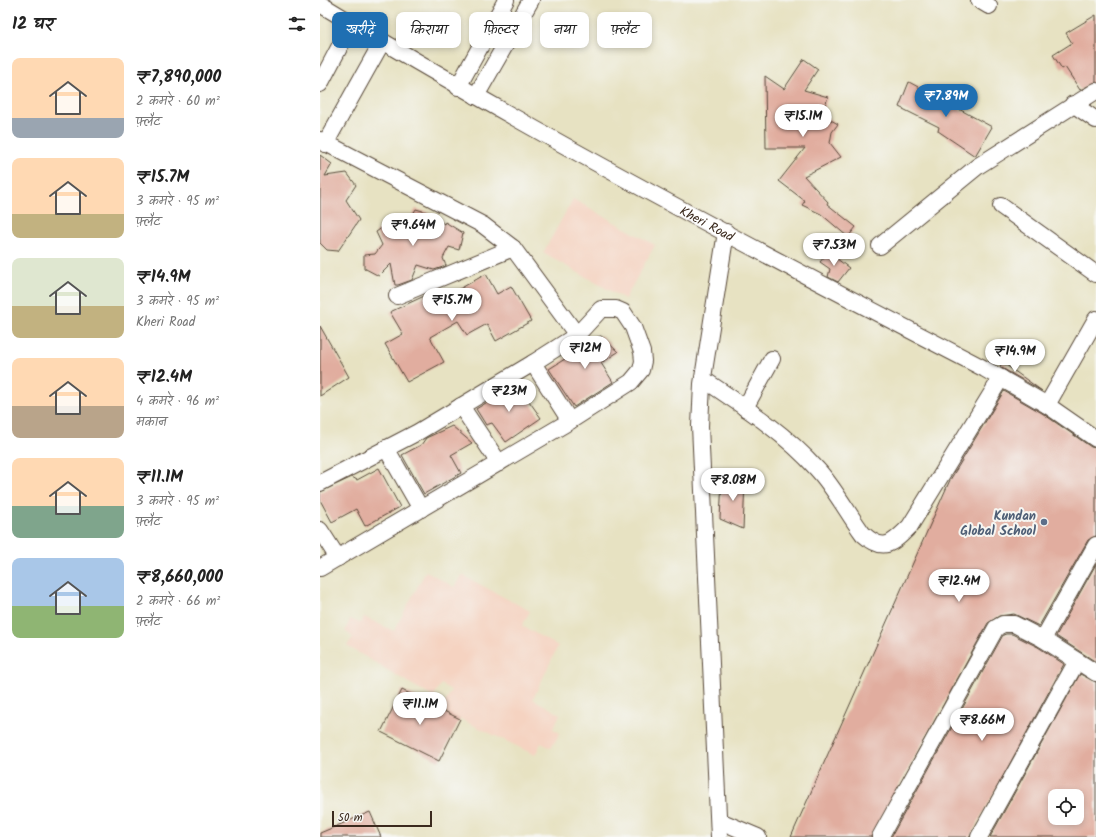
<!DOCTYPE html>
<html lang="hi">
<head>
<meta charset="utf-8">
<style>
	:root { --surface:#fff; --page:#f2f2f2; --text:#222; --muted:#767676; --accent:#1f6fb2 }
	body { margin:0; font-family:Kalam,"Playpen Sans Deva",sans-serif; background:var(--page); color:var(--text); height:100vh; display:flex; flex-direction:column; font-size:15px; white-space:nowrap }
	* { box-sizing:border-box; margin:0 }
	p { font-size:13px; color:var(--muted) }
	.icon { flex:none; width:22px; height:22px; fill:none; stroke:currentColor; stroke-width:2; stroke-linecap:round; stroke-linejoin:round }
	.map { position:relative; flex:1; overflow:hidden }
	.side { display:flex; flex-direction:column; background:var(--surface); width:320px }
	.side>* { flex:none }
	.banner { position:absolute; left:12px; top:12px; width:380px; height:36px; display:flex; gap:8px }
	.controls { position:absolute; left:728px; top:789px; display:grid; gap:8px }
	.controls a { display:grid; place-items:center; width:36px; height:36px; border-radius:8px; background:var(--surface); box-shadow:0 2px 6px #0003; font-size:20px }
	.scale { position:absolute; left:12px; bottom:10px; width:100px; box-sizing:border-box; padding-left:4px; border:2px solid #3b2a1e; border-top:0; font-size:11px; line-height:14px; white-space:nowrap; color:#3b2a1e; -webkit-text-stroke:3px #f6f6f2; paint-order:stroke }
	.price { position:absolute; translate:-50% -34px; padding:0 9px; border-radius:14px; background:#fff; color:#222; font-size:13px; line-height:26px; filter:drop-shadow(0 1px 2px #0008) }
	.price::after { content:''; position:absolute; left:50%; top:24px; width:12px; height:9px; margin-left:-6px; background:inherit; clip-path:polygon(0 0,100% 0,50% 100%) }
	.price.active { background:var(--accent); color:#fff }
	ul { padding:0; list-style:none }
	li { display:flex; align-items:center; gap:12px; height:100px; padding:0 12px }
	li span { display:grid; place-items:center; flex:none; width:112px; height:80px; border-radius:8px; color:#555 }
	li>.icon { margin-inline-start:auto }
	span .icon { width:48px; height:48px; fill:#fffc; stroke-width:1 }
	li b { font-size:17px }
	h2 { display:flex; justify-content:space-between; align-items:center; height:48px; padding:0 12px; font-size:17px }
	.chip { padding:0 14px; border-radius:8px; background:var(--surface); box-shadow:0 2px 6px #0003; font-size:14px; line-height:36px }
	.chip.active { background:var(--accent); color:#fff }
	main { display:flex; flex:1; min-height:0 }
	.map>svg:first-child { display:block }
	.built { fill:#f5d3c1 }
	.building { fill:#e1ad9f; fill-rule:evenodd }
	.lines { fill:none; stroke-linecap:round; stroke-linejoin:round }
	.minor-casing { stroke:#554637; stroke-width:18 }
	.minor { stroke:#fff; stroke-width:16 }
	.service-dot { fill:#5c6f8a; stroke:#f6f6f2; stroke-width:1.5 }
	.labels { text-anchor:middle; stroke-width:4; stroke-linejoin:round; paint-order:stroke }
	.street-label { font-size:13px; fill:#3b2a1e; stroke:#f6f6f2 }
	.service-label { font-size:13px; font-weight:bold; fill:#4e5e75; stroke:#f6f6f2; text-anchor:end }
</style>
</head>
<body>
<main>
<section class="side">
<h2>12 घर<svg class="icon" aria-label="filters" viewBox="0 0 24 24"><path d="M4 7h16M4 17h16"/><circle cx="9" cy="7" r="2"/><circle cx="15" cy="17" r="2"/></svg></h2>
<ul>
<li><span style="background:linear-gradient(#ffd9b3 75%,#9aa5b1 0)"><svg class="icon" aria-label="home" viewBox="0 0 24 24"><path d="M3 11l9-7 9 7M6 9v11h12V9"/></svg></span><div><b>₹7,890,000</b><p>2 कमरे · 60 m²</p><p>फ़्लैट</p></div></li>
<li><span style="background:linear-gradient(#ffd9b3 70%,#c2b280 0)"><svg class="icon" aria-label="home" viewBox="0 0 24 24"><path d="M3 11l9-7 9 7M6 9v11h12V9"/></svg></span><div><b>₹15.7M</b><p>3 कमरे · 95 m²</p><p>फ़्लैट</p></div></li>
<li><span style="background:linear-gradient(#dfe7d0 60%,#c2b280 0)"><svg class="icon" aria-label="home" viewBox="0 0 24 24"><path d="M3 11l9-7 9 7M6 9v11h12V9"/></svg></span><div><b>₹14.9M</b><p>3 कमरे · 95 m²</p><p>Kheri Road</p></div></li>
<li><span style="background:linear-gradient(#ffd9b3 60%,#b9a48a 0)"><svg class="icon" aria-label="home" viewBox="0 0 24 24"><path d="M3 11l9-7 9 7M6 9v11h12V9"/></svg></span><div><b>₹12.4M</b><p>4 कमरे · 96 m²</p><p>मकान</p></div></li>
<li><span style="background:linear-gradient(#ffd9b3 60%,#7fa58c 0)"><svg class="icon" aria-label="home" viewBox="0 0 24 24"><path d="M3 11l9-7 9 7M6 9v11h12V9"/></svg></span><div><b>₹11.1M</b><p>3 कमरे · 95 m²</p><p>फ़्लैट</p></div></li>
<li><span style="background:linear-gradient(#a9c7e8 60%,#8fb573 0)"><svg class="icon" aria-label="home" viewBox="0 0 24 24"><path d="M3 11l9-7 9 7M6 9v11h12V9"/></svg></span><div><b>₹8,660,000</b><p>2 कमरे · 66 m²</p><p>फ़्लैट</p></div></li>
</ul>
</section>
<div class="map">
<svg width="776" height="837" viewBox="0 0 776 837">
	<rect width="100%" height="100%" fill="#f6f6f2"/>
	<filter id="ink" filterUnits="userSpaceOnUse"><feTurbulence type="fractalNoise" baseFrequency=".025" numOctaves="2"/><feDisplacementMap in="SourceGraphic" scale="8" xChannelSelector="R" yChannelSelector="G"/><feConvolveMatrix kernelMatrix="1 2 1 2 8 2 1 2 1" color-interpolation-filters="sRGB"/></filter>
	<filter id="wash" filterUnits="userSpaceOnUse"><feTurbulence type="fractalNoise" baseFrequency=".012" numOctaves="4" result="noise"/><feDisplacementMap in="SourceGraphic" scale="16" xChannelSelector="R" yChannelSelector="G"/><feGaussianBlur stdDeviation="0.9" result="paint"/><feColorMatrix in="noise" values="0 0 0 0 0 0 0 0 0 0 0 0 0 0 0 0 0 1.4 0 .05"/><feComposite in="paint" operator="in"/></filter>
	<g filter="url(#wash)">
		<rect width="100%" height="100%" fill="#e7e2c2"/>
		<g class="built">
			<polygon points="253,199 335,245 305,299 223,253"/>
			<polygon points="106,571 134,587 142,575 210,611 202,626 238,646 213,699 240,714 233,729 240,733 231,748 221,743 215,755 122,710 131,690 121,684 113,697 27,646 33,637 25,631 30,619 40,623 44,617 74,631"/>
		</g>
		<g id="blocks">
			<g class="building">
				<polygon points="776,15 776,82 760,90 745,67 742,69 733,55 752,43 746,33"/>
				<polygon points="484,59 498,69 484,90 508,97 502,115 518,124 512,132 510,143 521,157 484,176 508,202 507,204 536,227 528,237 501,214 482,205 485,201 459,181 485,148 446,148 445,76 464,89"/>
				<polygon points="589,82 672,127 655,156 618,131 619,127 579,107"/>
				<polygon points="0,155 12,164 5,176 27,173 36,185 26,200 39,220 18,251 7,250 0,243"/>
				<polygon points="96,209 106,212 124,224 125,222 143,233 139,250 129,247 123,258 126,266 114,270 98,265 92,280 78,285 75,285 71,264 59,276 44,268 44,255 55,254 62,245 56,232 66,225 81,234"/>
				<polygon points="508,252 529,268 518,282 508,277 510,269 500,262"/>
				<polygon points="166,274 177,294 191,286 211,321 176,341 167,324 147,335 138,321 110,337 124,362 87,382 65,344 83,334 70,312 115,291 120,300"/>
				<polygon points="0,326 29,377 0,396"/>
				<polygon points="281,336 298,352 281,363 293,382 254,407 229,369 256,352 258,346 265,341"/>
				<polygon points="682,362 722,391 680,367"/>
				<polygon points="197,384 221,418 186,442 172,423 166,425 156,409"/>
				<polygon points="684,391 722,413 771,447 776,448 776,536 768,540 719,626 694,614 679,616 668,623 551,837 471,837 630,480"/>
				<polygon points="132,426 152,443 131,455 141,473 104,494 82,455 101,445 106,438"/>
				<polygon points="59,468 80,507 45,526 36,509 12,522 0,500 0,492 32,477 37,480"/>
				<polygon points="402,480 425,481 423,529 400,519"/>
				<polygon points="776,564 776,662 736,636"/>
				<polygon points="686,634 692,634 718,647 744,664 650,837 571,837 683,635"/>
				<path d="M760,674L776,682V837H670ZM735,796H757V818H735Z"/>
				<polygon points="82,690 140,719 119,761 61,732"/>
				<polygon points="50,812 61,837 0,837 0,833"/>
			</g>
		</g>
	</g>
	<g filter="url(#ink)">
		<use href="#blocks" fill-opacity="0" stroke="#554637" stroke-width="1"/>
		<g class="lines">
			<g class="minor-casing">
				<g id="minor">
					<polyline points="659,0 669,6"/>
					<path id="s1" d="M0,4C216,135 441,253 665,369L727,405L776,439"/>
					<polyline points="0,84 32,23"/>
					<polyline points="138,87 186,0"/>
					<polyline points="156,96 211,0"/>
					<polyline points="753,104 776,120"/>
					<polyline points="0,140 163,225 193,248 257,335"/>
					<polyline points="5,144 62,42"/>
					<polyline points="681,206 776,274"/>
					<polyline points="560,246 658,166 776,91"/>
					<polyline points="77,296 193,248"/>
					<polyline points="213,363 250,421"/>
					<path d="M383,379C423,406 465,433 497,469C514,487 528,514 543,534C564,553 572,544 590,526L681,378"/>
					<polyline points="727,405 776,319"/>
					<polyline points="141,406 179,463"/>
					<polyline points="425,408 452,359"/>
					<polyline points="66,448 101,509"/>
					<polyline points="0,483 98,432 213,363 257,335 281,309 296,309 303,312 313,327 322,352 323,361 321,370 311,382 250,421 0,568"/>
					<polyline points="0,530 18,558"/>
					<polyline points="723,639 776,545"/>
					<polyline points="400,821 438,837"/>
					<polyline points="399,837 380,426 382,384 406,232"/>
					<polyline points="560,837 676,628 683,624 694,624 723,639 776,673"/>
					<polyline points="659,837 757,661"/>
				</g>
			</g>
			<use href="#minor" class="minor"/>
		</g>
	</g>
	<circle class="service-dot" cx="724" cy="522" r="4"/>
	<g class="labels">
		<g class="street-label">
			<text dy="5" stroke="none"><textPath href="#s1" startOffset="445">Kheri Road</textPath></text>
		</g>
		<g class="service-label">
			<text x="716" y="520">Kundan<tspan x="716" dy="15">Global School</tspan></text>
		</g>
	</g>
</svg>
<div class="controls">
<a><svg class="icon" aria-label="locate" viewBox="0 0 24 24"><circle cx="12" cy="12" r="6"/><path d="M12 2v4M12 18v4M2 12h4M18 12h4"/></svg></a>
</div>
<div class="scale">50 m</div>
<b class="price active" style="left:626px;top:118px">₹7.89M</b>
<b class="price" style="left:483px;top:138px">₹15.1M</b>
<b class="price" style="left:93px;top:247px">₹9.64M</b>
<b class="price" style="left:514px;top:267px">₹7.53M</b>
<b class="price" style="left:132px;top:322px">₹15.7M</b>
<b class="price" style="left:265px;top:370px">₹12M</b>
<b class="price" style="left:695px;top:373px">₹14.9M</b>
<b class="price" style="left:189px;top:413px">₹23M</b>
<b class="price" style="left:413px;top:502px">₹8.08M</b>
<b class="price" style="left:639px;top:603px">₹12.4M</b>
<b class="price" style="left:100px;top:726px">₹11.1M</b>
<b class="price" style="left:662px;top:742px">₹8.66M</b>
<div class="banner">
<a class="chip active">खरीदें</a>
<a class="chip">किराया</a>
<a class="chip">फ़िल्टर</a>
<a class="chip">नया</a>
<a class="chip">फ़्लैट</a>
</div>
</div>
</main>
</body>
</html>
